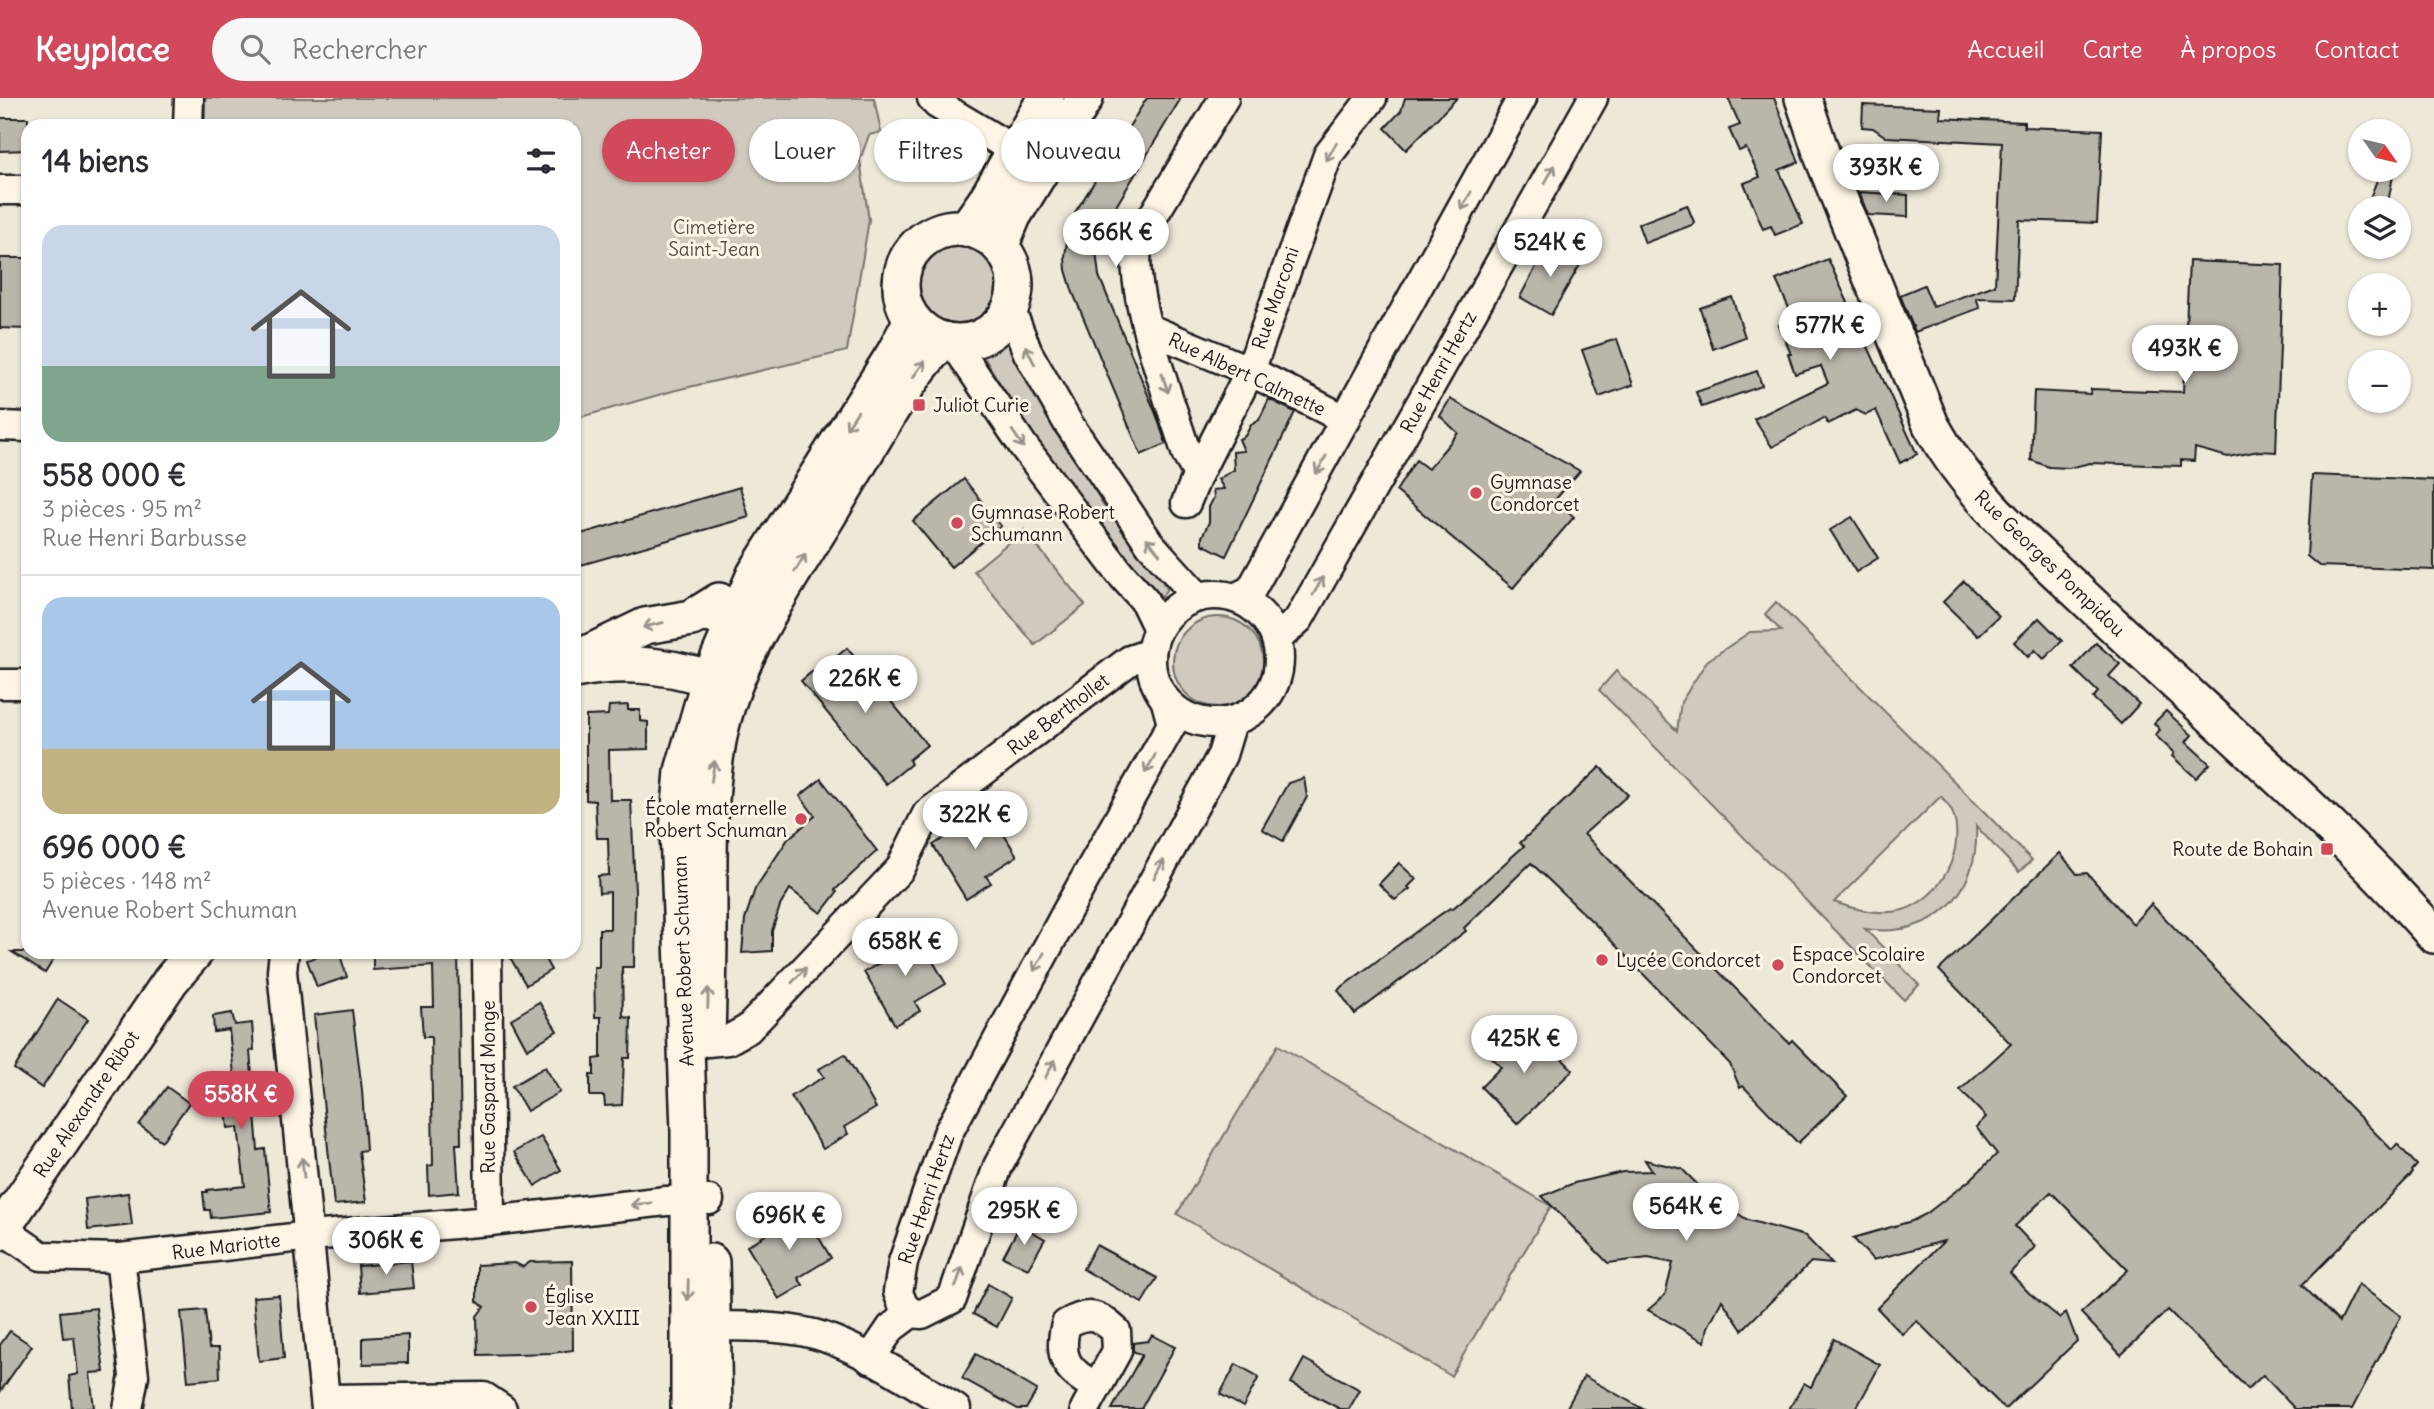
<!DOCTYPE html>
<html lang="fr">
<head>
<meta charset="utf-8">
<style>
	:root { --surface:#fff; --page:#f7f7f7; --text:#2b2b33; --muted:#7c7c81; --line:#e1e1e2; --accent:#d1495b }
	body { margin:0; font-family:Delius,sans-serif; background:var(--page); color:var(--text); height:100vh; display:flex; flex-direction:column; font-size:26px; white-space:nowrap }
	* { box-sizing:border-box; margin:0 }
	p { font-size:23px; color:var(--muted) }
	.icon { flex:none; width:38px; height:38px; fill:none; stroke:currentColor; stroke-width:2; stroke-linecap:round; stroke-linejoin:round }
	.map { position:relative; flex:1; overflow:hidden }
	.details { position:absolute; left:21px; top:21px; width:560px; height:840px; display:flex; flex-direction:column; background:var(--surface); border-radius:21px; box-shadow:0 2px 5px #0004 }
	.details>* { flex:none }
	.top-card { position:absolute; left:602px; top:21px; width:665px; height:63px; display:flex; gap:14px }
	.needle { width:46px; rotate:124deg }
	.fabs { position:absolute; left:2348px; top:21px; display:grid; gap:14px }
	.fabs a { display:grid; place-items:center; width:63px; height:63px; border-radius:50%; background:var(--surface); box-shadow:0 2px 5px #0004; font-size:35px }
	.price { position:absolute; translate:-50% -60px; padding:0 16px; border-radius:24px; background:#fff; color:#222; font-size:23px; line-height:46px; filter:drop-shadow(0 2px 4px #0008) }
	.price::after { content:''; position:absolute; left:50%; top:42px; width:21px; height:16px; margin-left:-10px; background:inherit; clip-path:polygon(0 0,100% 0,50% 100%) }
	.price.active { background:var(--accent); color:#fff }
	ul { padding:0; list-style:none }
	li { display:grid; align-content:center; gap:14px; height:371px; padding:0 21px }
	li+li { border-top:2px solid var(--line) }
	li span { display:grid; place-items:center; height:217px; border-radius:21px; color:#555 }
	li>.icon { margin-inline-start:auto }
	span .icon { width:126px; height:126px; fill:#fffc; stroke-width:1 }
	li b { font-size:30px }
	h2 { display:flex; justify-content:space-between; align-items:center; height:84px; padding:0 21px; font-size:30px }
	.tag { padding:0 24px; border-radius:32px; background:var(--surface); box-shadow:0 2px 5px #0004; font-size:24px; line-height:63px }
	.tag.active { background:var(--accent); color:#fff }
	header { display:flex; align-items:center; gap:42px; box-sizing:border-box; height:98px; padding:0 35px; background:var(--accent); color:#fff }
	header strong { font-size:33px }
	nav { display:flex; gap:38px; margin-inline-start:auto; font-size:24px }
	.search { width:490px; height:63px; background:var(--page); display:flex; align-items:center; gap:18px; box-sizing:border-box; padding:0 24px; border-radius:38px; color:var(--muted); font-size:26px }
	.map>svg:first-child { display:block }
	.green { fill:#cfcabd; stroke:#76736c; stroke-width:2; fill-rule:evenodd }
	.building { fill:#bab6aa; stroke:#1c1c1c; stroke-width:2 }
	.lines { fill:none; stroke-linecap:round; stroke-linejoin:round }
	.minor-casing { stroke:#1c1c1c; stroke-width:33 }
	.major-casing { stroke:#1c1c1c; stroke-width:40 }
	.minor { stroke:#fcf5e5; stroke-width:28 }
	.major { stroke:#fcf5e5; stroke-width:35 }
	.oneway { stroke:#97938b }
	.poi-dot { fill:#d1495b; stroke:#fcf5e5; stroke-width:2.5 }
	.labels { text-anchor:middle; stroke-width:6; stroke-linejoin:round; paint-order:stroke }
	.park-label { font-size:19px; fill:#52504c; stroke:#fcf5e5 }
	.street-label { font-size:19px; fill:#1c1c1c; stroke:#fcf5e5 }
	.poi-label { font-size:19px; fill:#1c1c1c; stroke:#fcf5e5; text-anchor:start }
</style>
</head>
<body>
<header>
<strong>Keyplace</strong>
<div class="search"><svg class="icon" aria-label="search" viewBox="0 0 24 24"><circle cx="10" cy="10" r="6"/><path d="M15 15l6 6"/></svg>Rechercher</div>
<nav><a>Accueil</a><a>Carte</a><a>À propos</a><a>Contact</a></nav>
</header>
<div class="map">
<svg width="2434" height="1311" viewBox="0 0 2434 1311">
	<rect width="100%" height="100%" fill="#eee8d9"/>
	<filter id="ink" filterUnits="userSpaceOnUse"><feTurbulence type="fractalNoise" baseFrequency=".0143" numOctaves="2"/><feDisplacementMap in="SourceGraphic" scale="14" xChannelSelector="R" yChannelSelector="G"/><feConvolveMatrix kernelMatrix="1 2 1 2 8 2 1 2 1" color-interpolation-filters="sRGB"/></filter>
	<g filter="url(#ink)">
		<g class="green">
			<polygon points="205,0 874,0 881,34 869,37 860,62 869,122 847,253 676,292 574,321 574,28 205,28"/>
			<circle cx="958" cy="186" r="40"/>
			<polygon points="1010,238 1104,408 1167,490 1162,499 1124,458 1028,331 982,256"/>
			<polygon points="1024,432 1085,507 1035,547 974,473"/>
			<path d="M1776,504L2032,762L2019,774L1976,728C1980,796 1933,841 1865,831L1919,887L1904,902L1599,592L1616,573L1677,633L1681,604L1707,563L1750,534L1781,533L1765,516ZM1941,698C1945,703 1951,710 1953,716C1966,753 1940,801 1903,812C1880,818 1856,812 1834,804Z"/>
			<circle cx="1218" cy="564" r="45"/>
			<polygon points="1278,947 1551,1108 1451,1278 1177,1116"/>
		</g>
		<g class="building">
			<polygon points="1147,0 1181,0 1103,130 1096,153 1099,178 1156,316 1166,346 1141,357 1073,195 1066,172 1065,159 1068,134 1076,113"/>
			<polygon points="1405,0 1457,0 1406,52 1385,30 1401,13"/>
			<polygon points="1728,0 1774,0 1799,64 1779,72 1803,126 1775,137 1771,128 1763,131 1744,85 1760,79 1746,50 1739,53 1729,31 1740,27"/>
			<polygon points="1863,7 1941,10 1940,20 2024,24 2024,29 2102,32 2097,125 2019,122 2015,201 1976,200 1980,210 1915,234 1900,197 1924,187 1933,209 1995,187 2002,45 1886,39 1873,30 1862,29"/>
			<polygon points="0,20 28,20 28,52 0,53"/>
			<polygon points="2381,72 2394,72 2387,110 2366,110"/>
			<polygon points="1859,94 1908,97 1908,119 1868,117"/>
			<polygon points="1687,107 1694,124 1692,127 1645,145 1638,126"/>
			<polygon points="1548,146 1581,165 1551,217 1520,199"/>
			<polygon points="0,160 28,160 28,231 0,230"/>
			<polygon points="1828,161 1917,356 1900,365 1876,312 1866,317 1856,312 1828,326 1824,320 1772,349 1754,321 1828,285 1821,268 1795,276 1788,256 1791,256 1779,227 1794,221 1776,182"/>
			<polygon points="2189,163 2283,167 2276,354 2259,353 2228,359 2195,350 2194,363 2181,362 2181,368 2090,365 2069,370 2049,369 2031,362 2034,293 2090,296 2091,291 2183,294"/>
			<polygon points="1732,199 1745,239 1713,251 1700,210"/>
			<polygon points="1617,241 1633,287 1599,299 1582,252"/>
			<polygon points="1757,273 1762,288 1702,309 1696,294"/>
			<polygon points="1269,301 1295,314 1226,458 1202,446 1202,439 1209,424 1209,409 1214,399 1213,392 1224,391 1218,381 1234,372 1233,354 1244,353 1239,341 1245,338 1251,327 1259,322"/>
			<polygon points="1450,301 1580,373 1555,402 1574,419 1513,490 1396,393 1416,362 1428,371 1458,335 1440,318"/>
			<polygon points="2312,377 2434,382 2434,472 2319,468 2307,458"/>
			<polygon points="964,381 1001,428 951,469 913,423"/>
			<polygon points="740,389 749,419 574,469 574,438"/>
			<polygon points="1852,419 1878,460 1856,474 1830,432"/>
			<polygon points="1964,483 1999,518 1978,538 1943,504"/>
			<polygon points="2039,520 2062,543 2044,561 2035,552 2028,559 2014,544"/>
			<polygon points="2096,545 2120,566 2109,578 2139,606 2121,626 2093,600 2098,594 2073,570"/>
			<polygon points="847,550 927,647 909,662 911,666 886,686 801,583 827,561 829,565"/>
			<polygon points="628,607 628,612 640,612 640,623 648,624 648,651 609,652 610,702 631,702 635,794 634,869 622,869 623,919 631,920 630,960 624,960 622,1007 605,1008 604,998 590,998 590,977 594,977 594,961 601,960 601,919 595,919 594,869 599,869 599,831 610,831 610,794 599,795 598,778 609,777 608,740 597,740 595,703 586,702 586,618 608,617 609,608"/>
			<polygon points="2166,613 2192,637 2186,644 2210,666 2196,680 2172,658 2174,655 2155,637 2160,632 2154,625"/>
			<polygon points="1600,669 1628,697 1584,736 1789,945 1792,942 1847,998 1798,1045 1743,988 1740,990 1730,966 1596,827 1531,765 1464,830 1466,833 1355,916 1338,892 1421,830 1450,810 1452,811 1485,783 1524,748 1520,745"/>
			<polygon points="1304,680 1307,699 1283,743 1262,731 1288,685"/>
			<polygon points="821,681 877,753 835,792 837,794 821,815 790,791 780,808 772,833 772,853 742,855 745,821 755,791 788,741 815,718 800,698"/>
			<polygon points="985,705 1017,758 986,778 991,785 966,801 933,747 965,727 961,720"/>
			<polygon points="2060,755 2077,776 2087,775 2133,826 2151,806 2392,1052 2397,1046 2417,1067 2412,1073 2413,1075 2302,1187 2339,1224 2358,1186 2401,1218 2352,1311 2295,1311 2263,1277 2248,1291 2168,1212 2121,1257 2081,1215 2128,1172 2051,1094 2015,1128 2035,1149 2010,1175 2029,1195 2060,1220 2066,1214 2077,1243 2005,1311 1917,1223 1902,1236 1877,1210 1944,1143 1873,1162 1853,1140 1912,1123 1926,1116 1970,1082 1997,1056 1976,1029 1986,1019 1960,992 2011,946 1939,872"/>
			<polygon points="1399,765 1416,781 1408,789 1410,791 1395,802 1379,786"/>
			<polygon points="916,834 946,886 915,904 920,913 895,927 864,874 895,856 891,849"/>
			<polygon points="12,854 58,854 45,875"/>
			<polygon points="322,854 339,854 347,879 317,889 307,862 322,857"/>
			<polygon points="373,854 458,854 461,1046 456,1046 459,1094 429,1097 428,1068 433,1067 431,939 423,939 421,909 434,909 433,868 373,872"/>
			<polygon points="507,854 541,854 551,872 526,887"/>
			<polygon points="58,901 88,921 42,990 14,971"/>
			<polygon points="539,904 557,933 527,951 511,921"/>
			<polygon points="352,912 362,992 366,1052 359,1053 366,1104 334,1107 314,917"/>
			<polygon points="232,915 235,927 252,925 254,952 250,953 258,1052 265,1051 271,1114 211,1120 210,1112 205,1112 203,1094 207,1094 207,1092 245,1088 238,1029 228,1030 223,986 235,985 229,932 214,934 213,918"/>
			<polygon points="1537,935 1573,972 1517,1026 1481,989 1501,969 1483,950 1498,936 1516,955"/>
			<polygon points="845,956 876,1010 844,1029 848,1036 823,1051 791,998 824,979 819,971"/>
			<polygon points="545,969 560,994 527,1013 512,988"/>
			<polygon points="167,989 189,1005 162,1043 139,1027"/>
			<polygon points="541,1039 561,1072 535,1088 514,1054"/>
			<polygon points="1645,1062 1682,1071 1708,1097 1748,1122 1805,1138 1832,1166 1811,1164 1742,1232 1722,1202 1708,1229 1705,1244 1648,1212 1665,1197 1673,1165 1648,1160 1608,1165 1542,1098 1574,1085 1623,1074 1652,1073"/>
			<polygon points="128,1095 132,1127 88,1132 85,1101"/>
			<polygon points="799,1106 831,1160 798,1180 803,1187 779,1201 747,1148 779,1129 774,1122"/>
			<polygon points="1020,1127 1045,1141 1028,1171 1003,1159"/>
			<polygon points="1096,1147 1157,1180 1142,1205 1083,1171"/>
			<polygon points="411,1163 414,1190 360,1195 358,1168"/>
			<polygon points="572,1163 573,1252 552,1255 478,1257 477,1218 484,1209 477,1203 477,1167 515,1165 523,1169 530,1164"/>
			<polygon points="988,1186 1012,1200 997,1229 973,1216"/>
			<polygon points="279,1197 284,1260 259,1263 253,1199"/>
			<polygon points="96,1210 104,1274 90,1275 94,1310 72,1311 69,1278 78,1276 74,1239 63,1240 60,1214"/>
			<polygon points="205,1212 209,1250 219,1250 220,1280 188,1283 181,1214"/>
			<polygon points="10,1233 32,1248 0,1294 0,1247"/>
			<polygon points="408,1237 408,1265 363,1266 363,1240"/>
			<polygon points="1152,1237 1175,1249 1141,1311 1112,1311 1142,1257 1133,1253 1133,1245 1148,1243"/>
			<polygon points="1834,1241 1880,1267 1856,1311 1789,1311 1804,1285 1811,1289"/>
			<polygon points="976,1256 1037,1292 1026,1311 1018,1311 962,1280"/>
			<polygon points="1304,1261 1360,1292 1349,1311 1340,1311 1291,1285"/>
			<polygon points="1236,1266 1259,1279 1243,1309 1220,1296"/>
			<polygon points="1584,1278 1643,1311 1566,1311"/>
		</g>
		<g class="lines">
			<g class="minor-casing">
				<g id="minor">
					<polyline points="932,0 937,6 1014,52"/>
					<polyline points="188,28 189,0"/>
					<polyline points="0,92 28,92"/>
					<polyline points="1010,210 1028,255 1068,325 1150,446 1198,499"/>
					<polyline points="1147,230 1250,273 1346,322"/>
					<polyline points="953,244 1024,349 1120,475 1144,502 1158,531"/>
					<polyline points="0,328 28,329"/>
					<path d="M1198,376L1187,357C1171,304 1127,195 1138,143L1224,0"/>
					<polyline points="1186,405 1198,376 1250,273 1328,57 1372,0"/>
					<circle cx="1215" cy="561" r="64"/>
					<polyline points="1235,500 1251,492 1522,0"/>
					<polyline points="1277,541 1299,521 1593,0"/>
					<polyline points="0,586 28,586"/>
					<polyline points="1166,604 1172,626 1067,813 948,1035 903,1164 898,1194 903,1207 911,1215 922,1216 952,1201 998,1068 1222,657 1232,624"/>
					<polyline points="284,854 282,873 326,1311"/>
					<polyline points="487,854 490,1123"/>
					<polyline points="707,944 728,942 748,931 900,771 927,716 1130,562 1151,555"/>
					<polyline points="2,1131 41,1158 120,1160 310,1138 490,1123 666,1103 709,1102"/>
					<polyline points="120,1160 134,1278 128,1311"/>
					<path d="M691,1228C728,1228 779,1227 814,1236C858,1248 917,1287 956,1311"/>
					<polyline points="870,1261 891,1230 911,1215"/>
					<polyline points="326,1301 484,1299 502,1311"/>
					<path d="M1085,1311L1117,1253L1116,1233C1097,1216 1089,1213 1066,1226C1057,1260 1067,1274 1097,1289"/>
				</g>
			</g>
			<g class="major-casing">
				<g id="major">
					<path d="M1803,0L1823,60L1931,327C1970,399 2031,449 2090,505C2205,615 2329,718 2434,837"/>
					<circle cx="958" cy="187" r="57"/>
					<polyline points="966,131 985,104 1046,0"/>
					<polyline points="1000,149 1013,118 1085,0"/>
					<polyline points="574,562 645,528 692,520 719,503"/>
					<path d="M574,572C631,561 679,568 733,589L731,562L739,531C729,519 713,516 698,516"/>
					<path d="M707,940C708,903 709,866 709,829C709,767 707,704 718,643C734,557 791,480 835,406C869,350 899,290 943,242"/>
					<polyline points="0,1134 171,882 195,854"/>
					<polyline points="711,1164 714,1311"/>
					<polyline points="689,1311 689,1033 678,732 683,673 710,580 755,476 894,256 912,222"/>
				</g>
			</g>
			<use href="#minor" class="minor"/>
			<use href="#major" class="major"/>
		</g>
		<defs><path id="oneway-shaft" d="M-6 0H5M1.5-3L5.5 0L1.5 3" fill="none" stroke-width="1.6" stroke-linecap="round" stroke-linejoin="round" transform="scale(1.75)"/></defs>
		<g class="oneway">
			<use href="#oneway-shaft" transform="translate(1331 54) rotate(122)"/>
			<use href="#oneway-shaft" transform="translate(1550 76) rotate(-61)"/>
			<use href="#oneway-shaft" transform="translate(1466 103) rotate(119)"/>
			<use href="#oneway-shaft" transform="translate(1030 257) rotate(-117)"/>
			<use href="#oneway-shaft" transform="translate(919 271) rotate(-54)"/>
			<use href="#oneway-shaft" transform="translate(1165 285) rotate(72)"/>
			<use href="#oneway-shaft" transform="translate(852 322) rotate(123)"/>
			<use href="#oneway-shaft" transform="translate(1018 341) rotate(56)"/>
			<use href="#oneway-shaft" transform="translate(1321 367) rotate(119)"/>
			<use href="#oneway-shaft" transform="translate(1153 448) rotate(-129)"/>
			<use href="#oneway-shaft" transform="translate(800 465) rotate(-59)"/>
			<use href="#oneway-shaft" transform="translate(1318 488) rotate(-61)"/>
			<use href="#oneway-shaft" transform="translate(653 527) rotate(167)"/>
			<use href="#oneway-shaft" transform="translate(1150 666) rotate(119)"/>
			<use href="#oneway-shaft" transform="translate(713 673) rotate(-81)"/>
			<use href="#oneway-shaft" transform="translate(1159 771) rotate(-61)"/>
			<use href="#oneway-shaft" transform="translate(1039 864) rotate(119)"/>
			<use href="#oneway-shaft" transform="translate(799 877) rotate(-47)"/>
			<use href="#oneway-shaft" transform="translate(708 900) rotate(-89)"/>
			<use href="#oneway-shaft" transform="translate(1050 971) rotate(-62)"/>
			<use href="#oneway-shaft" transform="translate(303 1070) rotate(-96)"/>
			<use href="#oneway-shaft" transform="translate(641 1106) rotate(174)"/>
			<use href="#oneway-shaft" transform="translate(959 1179) rotate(-71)"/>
			<use href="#oneway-shaft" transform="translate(688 1192) rotate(91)"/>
		</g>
	</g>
	<g class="poi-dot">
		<rect x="912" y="300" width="14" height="14" rx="3.5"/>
		<circle cx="1476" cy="395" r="7"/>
		<circle cx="957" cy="425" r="7"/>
		<circle cx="801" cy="721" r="7"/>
		<rect x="2320" y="744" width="14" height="14" rx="3.5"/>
		<circle cx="1602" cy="862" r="7"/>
		<circle cx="1778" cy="867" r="7"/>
		<circle cx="531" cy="1209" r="7"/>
	</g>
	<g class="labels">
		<g class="park-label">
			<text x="714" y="136">Cimetière<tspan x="714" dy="22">Saint-Jean</tspan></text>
		</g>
		<g class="street-label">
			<text transform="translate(1275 200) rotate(-71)" y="7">Rue Marconi</text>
			<text transform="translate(1438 274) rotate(-61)" y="7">Rue Henri Hertz</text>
			<text transform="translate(1247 276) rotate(25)" y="7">Rue Albert Calmette</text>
			<text transform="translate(2050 465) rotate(44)" y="7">Rue Georges Pompidou</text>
			<text transform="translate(1058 616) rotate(-37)" y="7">Rue Berthollet</text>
			<text transform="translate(683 863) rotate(-92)" y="7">Avenue Robert Schuman</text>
			<text transform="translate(488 989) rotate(-90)" y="7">Rue Gaspard Monge</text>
			<text transform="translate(86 1006) rotate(-56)" y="7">Rue Alexandre Ribot</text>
			<text transform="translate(926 1101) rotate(-71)" y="7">Rue Henri Hertz</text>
			<text transform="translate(226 1148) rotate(-7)" y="7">Rue Mariotte</text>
		</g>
		<g class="poi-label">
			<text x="933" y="314">Juliot Curie</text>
			<text x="1490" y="391">Gymnase<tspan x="1490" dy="22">Condorcet</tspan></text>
			<text x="971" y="421">Gymnase Robert<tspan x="971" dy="22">Schumann</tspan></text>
			<text x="787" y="717" text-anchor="end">École maternelle<tspan x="787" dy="22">Robert Schuman</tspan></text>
			<text x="2313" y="758" text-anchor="end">Route de Bohain</text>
			<text x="1792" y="863">Espace Scolaire<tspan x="1792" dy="22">Condorcet</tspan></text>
			<text x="1616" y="869">Lycée Condorcet</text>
			<text x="545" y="1205">Église<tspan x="545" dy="22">Jean XXIII</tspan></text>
		</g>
	</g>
</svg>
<div class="fabs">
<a><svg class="needle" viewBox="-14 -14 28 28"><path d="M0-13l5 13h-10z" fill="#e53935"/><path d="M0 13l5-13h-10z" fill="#7c7c81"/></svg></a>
<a><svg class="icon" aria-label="layers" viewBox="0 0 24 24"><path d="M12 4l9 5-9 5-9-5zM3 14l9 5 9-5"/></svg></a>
<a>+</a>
<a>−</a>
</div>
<b class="price" style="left:1886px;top:106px">393K €</b>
<b class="price" style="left:1116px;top:171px">366K €</b>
<b class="price" style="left:1550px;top:181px">524K €</b>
<b class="price" style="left:1830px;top:264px">577K €</b>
<b class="price" style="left:2185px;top:287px">493K €</b>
<b class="price" style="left:865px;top:617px">226K €</b>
<b class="price" style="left:975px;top:753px">322K €</b>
<b class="price" style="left:905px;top:880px">658K €</b>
<b class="price" style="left:1524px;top:977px">425K €</b>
<b class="price active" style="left:241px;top:1033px">558K €</b>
<b class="price" style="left:1686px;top:1145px">564K €</b>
<b class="price" style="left:1024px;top:1149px">295K €</b>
<b class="price" style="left:789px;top:1154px">696K €</b>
<b class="price" style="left:386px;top:1179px">306K €</b>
<div class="top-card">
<a class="tag active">Acheter</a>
<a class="tag">Louer</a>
<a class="tag">Filtres</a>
<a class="tag">Nouveau</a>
</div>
<section class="details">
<h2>14 biens<svg class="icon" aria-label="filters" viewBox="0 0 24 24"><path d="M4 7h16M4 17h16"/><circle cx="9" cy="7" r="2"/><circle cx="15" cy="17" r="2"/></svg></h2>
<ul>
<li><span style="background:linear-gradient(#c9d6e8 65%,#7fa58c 0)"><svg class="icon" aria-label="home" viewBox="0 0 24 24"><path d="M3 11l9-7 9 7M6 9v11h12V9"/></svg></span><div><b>558 000 €</b><p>3 pièces · 95 m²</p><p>Rue Henri Barbusse</p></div></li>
<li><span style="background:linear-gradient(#a9c7e8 70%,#c2b280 0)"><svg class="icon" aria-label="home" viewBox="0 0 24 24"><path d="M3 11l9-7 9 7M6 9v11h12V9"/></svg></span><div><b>696 000 €</b><p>5 pièces · 148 m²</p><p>Avenue Robert Schuman</p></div></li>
</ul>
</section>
</div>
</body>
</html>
